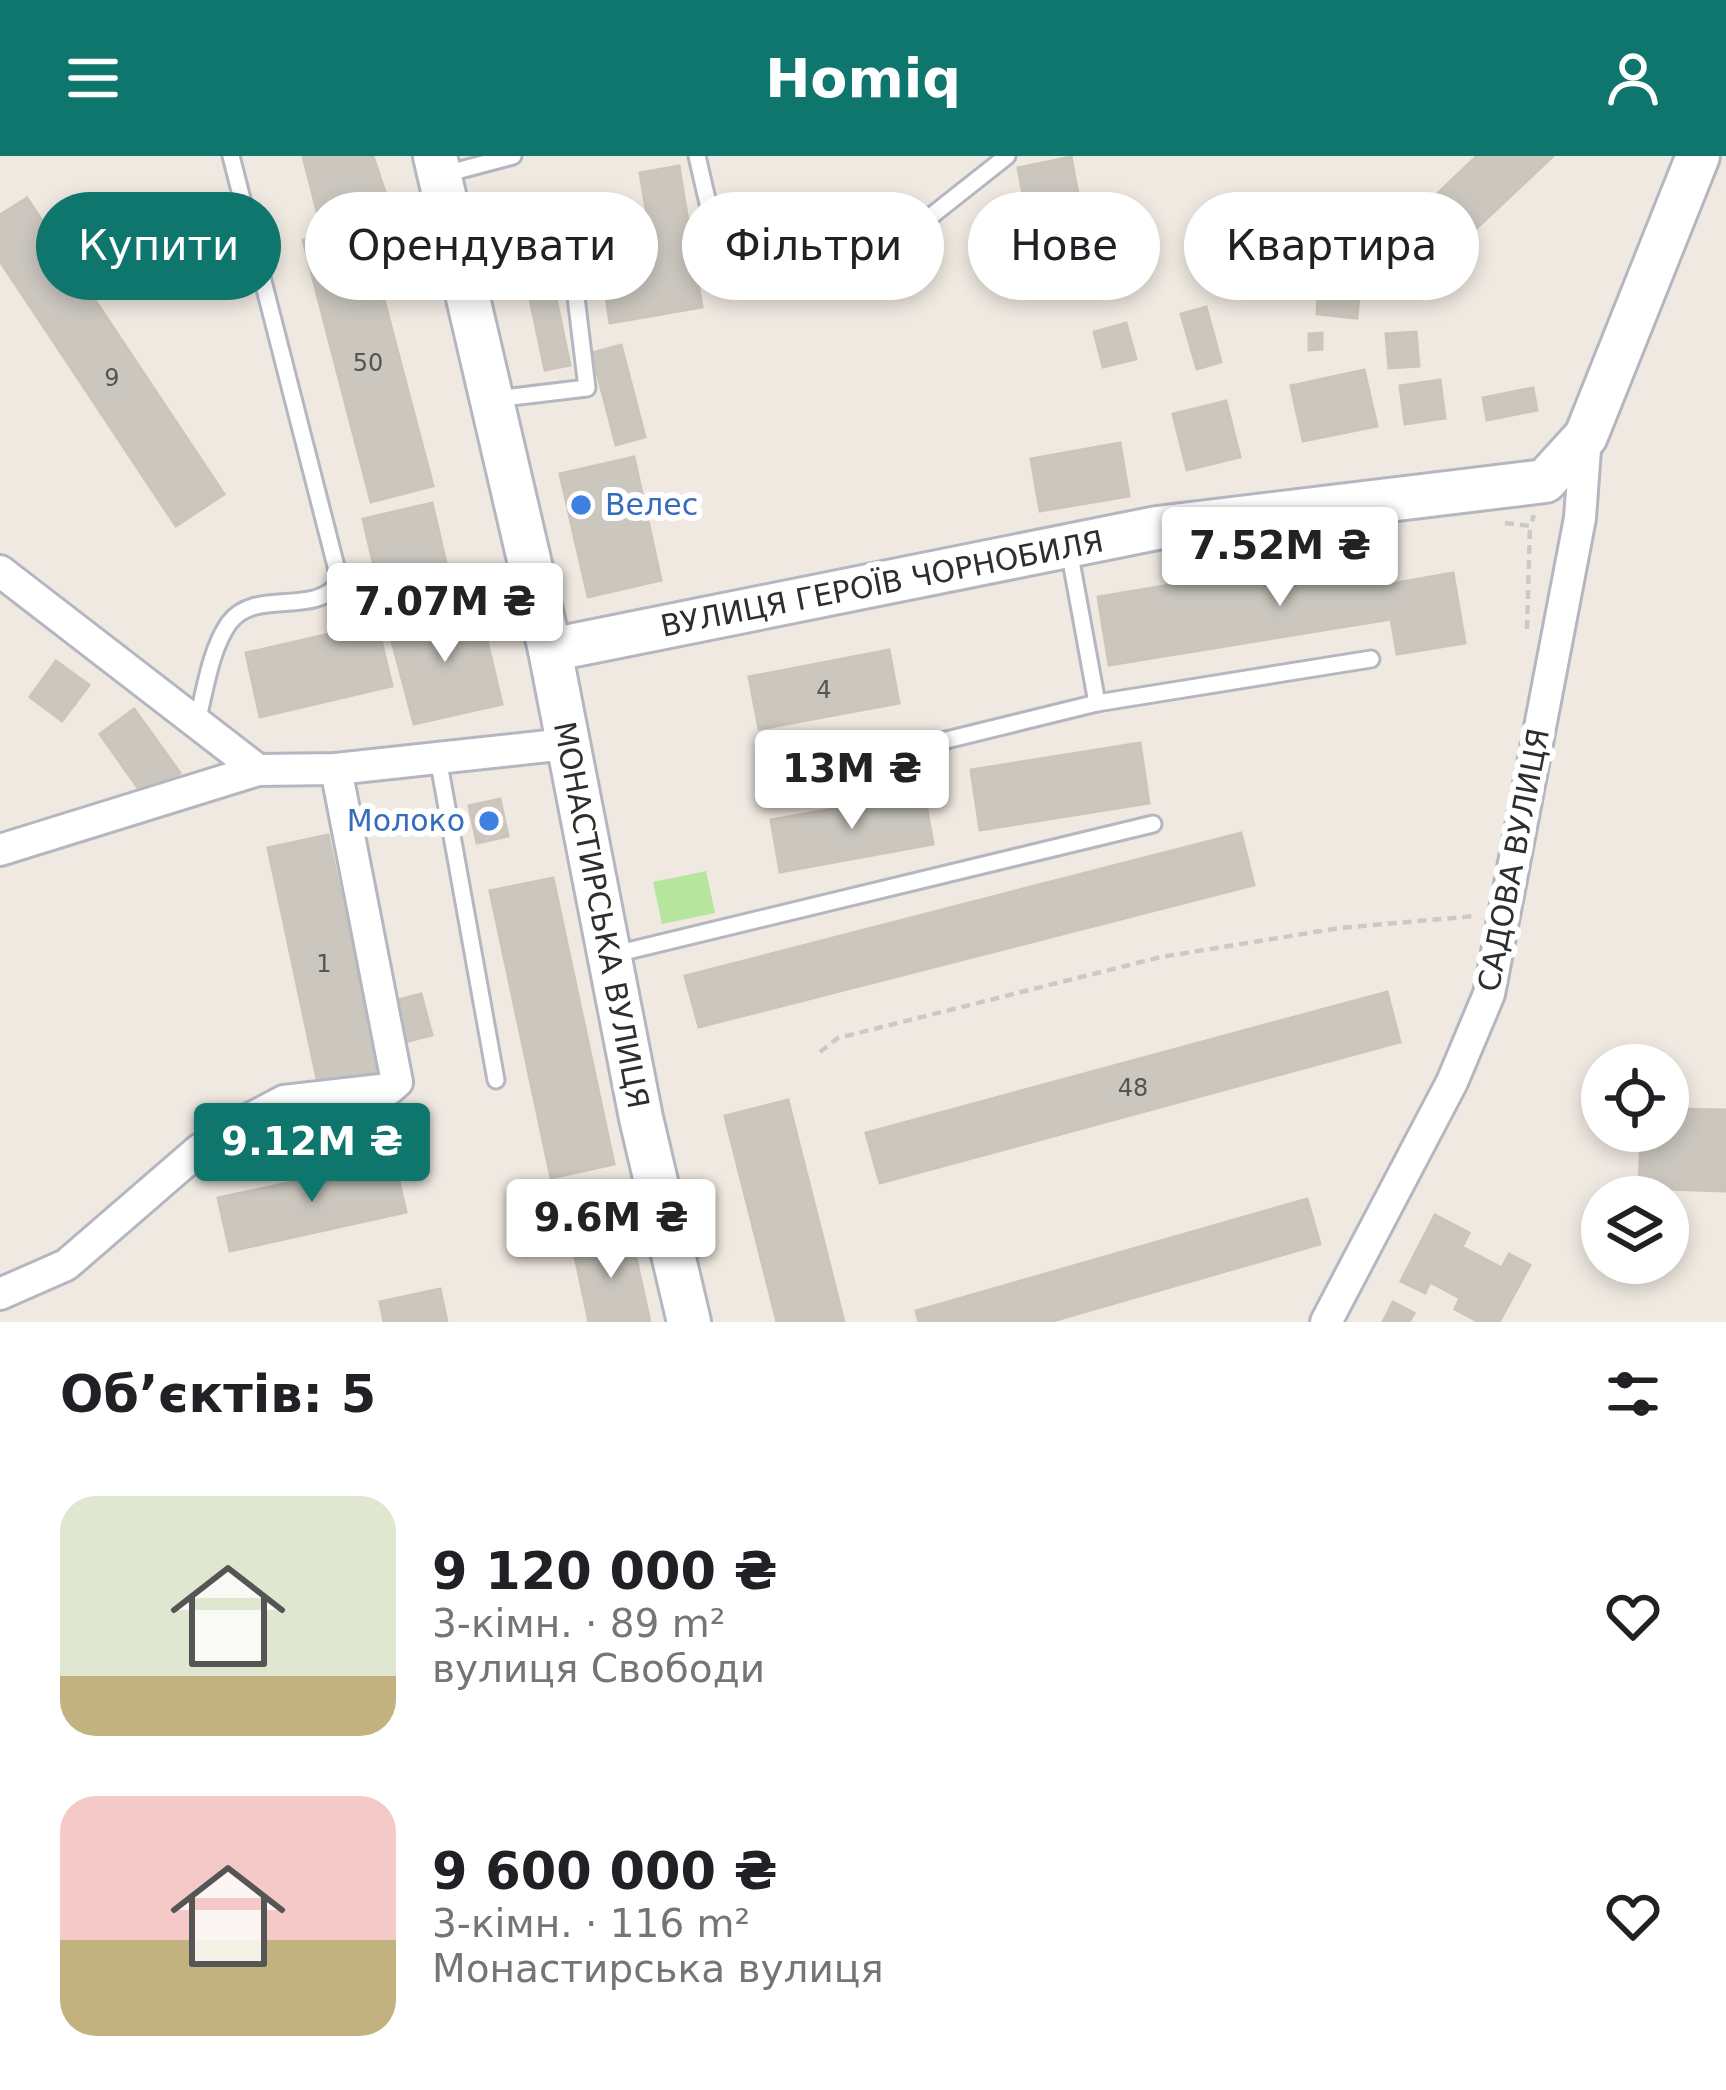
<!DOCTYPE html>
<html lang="uk">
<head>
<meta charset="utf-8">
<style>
	:root { --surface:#fff; --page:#f6f6f6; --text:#202124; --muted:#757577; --accent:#0f766e }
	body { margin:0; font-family:"DejaVu Sans",sans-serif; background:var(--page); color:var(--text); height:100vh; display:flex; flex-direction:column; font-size:45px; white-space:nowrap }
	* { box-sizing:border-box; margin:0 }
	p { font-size:39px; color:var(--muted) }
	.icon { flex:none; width:66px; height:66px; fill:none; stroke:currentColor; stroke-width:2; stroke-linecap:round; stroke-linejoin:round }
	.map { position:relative; height:1166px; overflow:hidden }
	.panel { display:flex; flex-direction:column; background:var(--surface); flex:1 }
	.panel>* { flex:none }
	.top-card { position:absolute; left:36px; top:36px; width:1656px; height:108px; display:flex; gap:24px }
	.controls { position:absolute; left:1581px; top:888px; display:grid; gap:24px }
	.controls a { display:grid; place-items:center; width:108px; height:108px; border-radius:50%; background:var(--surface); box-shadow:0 6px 18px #0003; font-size:60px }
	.price { position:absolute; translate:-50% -102px; padding:0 27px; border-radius:12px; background:#fff; color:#222; font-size:39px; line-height:78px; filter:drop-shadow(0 3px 6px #0008) }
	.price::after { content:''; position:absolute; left:50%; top:72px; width:36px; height:27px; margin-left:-18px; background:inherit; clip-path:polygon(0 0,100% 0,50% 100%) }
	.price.current { background:var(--accent); color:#fff }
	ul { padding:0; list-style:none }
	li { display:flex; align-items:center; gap:36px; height:300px; padding:0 60px }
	li span { display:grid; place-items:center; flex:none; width:336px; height:240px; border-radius:36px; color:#555 }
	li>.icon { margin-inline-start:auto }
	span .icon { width:144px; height:144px; fill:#fffc; stroke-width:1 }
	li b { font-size:51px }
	h2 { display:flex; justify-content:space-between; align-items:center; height:144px; padding:0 60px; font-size:51px }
	.chip { padding:0 42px; border-radius:54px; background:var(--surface); box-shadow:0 6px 18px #0003; font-size:42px; line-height:108px }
	.chip.current { background:var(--accent); color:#fff }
	header { display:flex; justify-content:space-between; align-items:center; height:156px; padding:0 60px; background:var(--accent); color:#fff; font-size:54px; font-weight:600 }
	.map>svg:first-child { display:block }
	.green { fill:#b6e59e }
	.building { fill:#cbc7bf; stroke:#cbc5ba; stroke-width:3 }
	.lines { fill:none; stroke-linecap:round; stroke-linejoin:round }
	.service-casing { stroke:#b4b7c1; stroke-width:21 }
	.minor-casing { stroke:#b4b7c1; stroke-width:36 }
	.secondary-casing { stroke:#b4b7c1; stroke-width:48 }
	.path { stroke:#c9c9c9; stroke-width:4.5; stroke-dasharray:9 6; stroke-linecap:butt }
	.service { stroke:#fff; stroke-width:15 }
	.minor { stroke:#fff; stroke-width:30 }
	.secondary { stroke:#fff; stroke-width:42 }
	.shop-dot { fill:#3f7fe0; stroke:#fff; stroke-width:4.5 }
	.labels { text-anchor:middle; stroke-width:12; stroke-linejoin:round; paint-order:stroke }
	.number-label { font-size:24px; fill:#555452 }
	.shop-label { font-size:30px; fill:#366cbe; stroke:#fff; text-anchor:start }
	.street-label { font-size:30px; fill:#2e2e2e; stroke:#fff }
</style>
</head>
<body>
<header><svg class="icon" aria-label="menu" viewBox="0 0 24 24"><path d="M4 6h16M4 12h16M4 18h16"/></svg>Homiq<svg class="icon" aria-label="person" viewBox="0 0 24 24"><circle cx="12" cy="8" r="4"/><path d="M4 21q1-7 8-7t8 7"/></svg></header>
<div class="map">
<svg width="1726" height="1166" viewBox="0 0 1726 1166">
	<rect width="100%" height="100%" fill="#efe9e1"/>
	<polygon class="green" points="706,715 715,757 662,768 653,726"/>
	<g class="building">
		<polygon points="303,0 373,0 392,57 322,75"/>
		<polygon points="1477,0 1553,0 1430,116 1394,79"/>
		<polygon points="1071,1 1094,122 1041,132 1018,12"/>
		<polygon points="679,10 702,151 610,167 603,122 656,112 640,17"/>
		<polygon points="534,38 570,209 545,214 509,44"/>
		<polygon points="27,42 224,338 176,370 0,105 0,59"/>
		<polygon points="364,68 433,330 371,346 303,84"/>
		<polygon points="1319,125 1360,128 1357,162 1317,158"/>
		<polygon points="1206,151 1221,206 1197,213 1181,158"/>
		<polygon points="1126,167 1136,203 1103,211 1094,176"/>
		<polygon points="1416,176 1419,210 1389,212 1386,178"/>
		<polygon points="1322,177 1322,193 1309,194 1309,178"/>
		<polygon points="621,189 645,281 616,289 592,197"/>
		<polygon points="1364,214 1377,270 1303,285 1291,230"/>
		<polygon points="1440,224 1445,262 1405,268 1400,230"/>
		<polygon points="1533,232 1537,254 1487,264 1483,242"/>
		<polygon points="1226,245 1240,301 1187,314 1173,258"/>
		<polygon points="1120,287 1129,340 1040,355 1031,303"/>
		<polygon points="634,301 661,424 588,441 560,318"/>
		<polygon points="432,347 457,454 388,470 363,363"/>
		<polygon points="1380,394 1385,429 1453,417 1465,487 1397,498 1391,463 1109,509 1098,441"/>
		<polygon points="457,454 481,459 502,548 414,568 388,470"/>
		<polygon points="377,467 392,530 260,561 246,497"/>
		<polygon points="889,494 899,547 759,573 749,521"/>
		<polygon points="56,505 89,529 62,565 30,541"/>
		<polygon points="134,553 180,617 145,642 100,578"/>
		<polygon points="1140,587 1149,647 980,674 971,614"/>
		<polygon points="924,637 933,688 780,716 771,664"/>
		<polygon points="500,643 508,680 477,687 469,650"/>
		<polygon points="1241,677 1254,729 699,871 685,820"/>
		<polygon points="328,679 380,924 320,937 268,692"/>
		<polygon points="553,722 614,1008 551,1022 490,735"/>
		<polygon points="1387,836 1400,886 880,1027 866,977"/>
		<polygon points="421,838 432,879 405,886 394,845"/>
		<polygon points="788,944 844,1166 777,1166 725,960"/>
		<polygon points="1668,953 1726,954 1726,1035 1639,1032 1641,975 1668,975"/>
		<polygon points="394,1004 406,1056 230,1095 218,1042"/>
		<polygon points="1307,1043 1320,1088 1049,1166 919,1166 916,1155"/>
		<polygon points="1435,1059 1469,1077 1462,1091 1502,1112 1509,1098 1530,1109 1499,1166 1479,1166 1455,1153 1460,1142 1430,1126 1425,1137 1401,1125"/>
		<polygon points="631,1079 650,1166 589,1166 573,1091"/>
		<polygon points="440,1133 447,1166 384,1166 380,1146"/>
		<polygon points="1393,1146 1414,1157 1409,1166 1383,1166"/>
	</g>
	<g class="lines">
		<g class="service-casing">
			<g id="service">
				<polyline points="697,0 717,86 724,98 767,110 813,105 921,68 1007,0"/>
				<polyline points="441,19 513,0"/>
				<polyline points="495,243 587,232 568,74"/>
				<polyline points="1097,547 1371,503"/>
				<path d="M197,566C205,535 210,494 229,467C256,431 314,462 340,426L231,0"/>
				<polyline points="926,589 1097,547 1069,394"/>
				<polyline points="438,602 496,924"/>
				<polyline points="611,799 1153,668"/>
			</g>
		</g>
		<g class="minor-casing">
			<g id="minor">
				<polyline points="0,415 258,614"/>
				<polyline points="0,694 258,614 336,613 567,588"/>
				<polyline points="0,1138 66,1109 199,994 248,964 284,945 389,933 397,926 336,613"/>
				<polyline points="1326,1166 1452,926 1489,838 1580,362 1586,280"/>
			</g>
		</g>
		<g class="secondary-casing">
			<g id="secondary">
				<polyline points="435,0 550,494 641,962 689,1166"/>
				<polyline points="550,494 1157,372 1545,325 1586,280 1698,0"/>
			</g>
		</g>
		<g class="path">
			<polyline points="1505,367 1530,370 1534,359"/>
			<polyline points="1527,473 1530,370"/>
			<polyline points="820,896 838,882 1161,801 1340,772 1475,760"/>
		</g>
		<use href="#service" class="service"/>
		<use href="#minor" class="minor"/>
		<use href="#secondary" class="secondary"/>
	</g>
	<g class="shop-dot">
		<circle cx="581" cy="349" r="12"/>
		<circle cx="489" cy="665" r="12"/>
	</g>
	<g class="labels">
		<g class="number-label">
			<text x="368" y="215">50</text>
			<text x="112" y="230">9</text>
			<text x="824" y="542">4</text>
			<text x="324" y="816">1</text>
			<text x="1133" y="940">48</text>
		</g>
		<g class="shop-label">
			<text x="605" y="359">Велес</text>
			<text x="465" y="675" text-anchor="end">Молоко</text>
		</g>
		<g class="street-label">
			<text transform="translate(882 428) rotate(-11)" y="10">ВУЛИЦЯ ГЕРОЇВ ЧОРНОБИЛЯ</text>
			<text transform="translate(1514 704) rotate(-79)" y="10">САДОВА ВУЛИЦЯ</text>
			<text transform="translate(601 759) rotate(79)" y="10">МОНАСТИРСЬКА ВУЛИЦЯ</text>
		</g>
	</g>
</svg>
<div class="controls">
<a><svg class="icon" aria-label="locate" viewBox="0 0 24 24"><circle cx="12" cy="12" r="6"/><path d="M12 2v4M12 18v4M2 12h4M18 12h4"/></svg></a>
<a><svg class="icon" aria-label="layers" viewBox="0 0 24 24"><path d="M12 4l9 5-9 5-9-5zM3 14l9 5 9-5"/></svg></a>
</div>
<b class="price" style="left:1280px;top:453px">7.52M ₴</b>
<b class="price" style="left:445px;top:509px">7.07M ₴</b>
<b class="price" style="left:852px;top:676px">13M ₴</b>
<b class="price current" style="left:312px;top:1049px">9.12M ₴</b>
<b class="price" style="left:611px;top:1125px">9.6M ₴</b>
<div class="top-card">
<a class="chip current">Купити</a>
<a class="chip">Орендувати</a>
<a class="chip">Фільтри</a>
<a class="chip">Нове</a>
<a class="chip">Квартира</a>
</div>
</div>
<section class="panel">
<h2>Об’єктів: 5<svg class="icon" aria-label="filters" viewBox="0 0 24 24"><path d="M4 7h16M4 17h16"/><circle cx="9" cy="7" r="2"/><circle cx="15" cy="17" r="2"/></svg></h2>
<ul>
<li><span style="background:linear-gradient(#dfe7d0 75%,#c2b280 0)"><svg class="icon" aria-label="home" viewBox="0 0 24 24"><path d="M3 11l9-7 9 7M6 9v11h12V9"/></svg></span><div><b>9 120 000 ₴</b><p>3-кімн. · 89 m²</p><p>вулиця Свободи</p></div><svg class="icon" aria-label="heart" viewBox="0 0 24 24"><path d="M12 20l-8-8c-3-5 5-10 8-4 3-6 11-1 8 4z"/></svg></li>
<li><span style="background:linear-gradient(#f6c9c9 60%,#c2b280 0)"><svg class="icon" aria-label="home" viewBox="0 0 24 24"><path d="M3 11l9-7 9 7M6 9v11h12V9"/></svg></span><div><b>9 600 000 ₴</b><p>3-кімн. · 116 m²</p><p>Монастирська вулиця</p></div><svg class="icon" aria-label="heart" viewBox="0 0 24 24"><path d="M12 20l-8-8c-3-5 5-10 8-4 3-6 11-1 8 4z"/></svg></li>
</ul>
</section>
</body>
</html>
